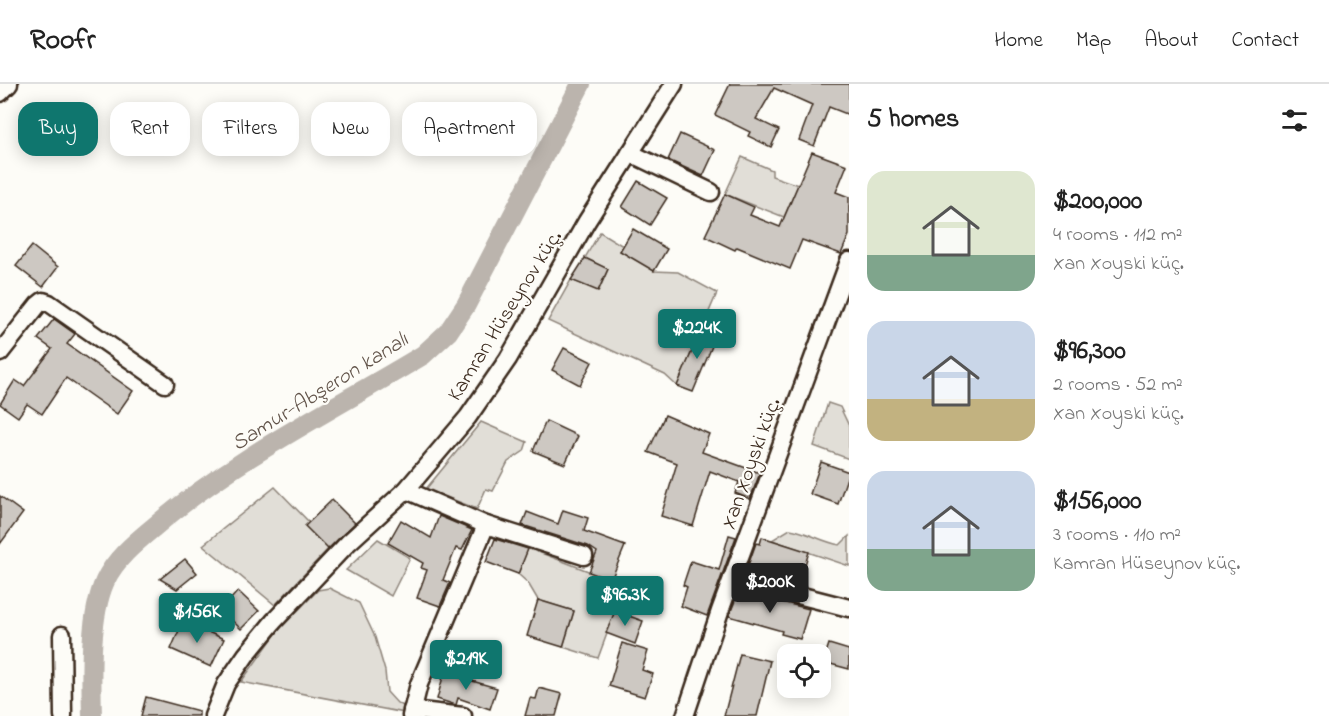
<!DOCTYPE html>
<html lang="en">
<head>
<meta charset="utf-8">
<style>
	:root { --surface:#fff; --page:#f2f2f2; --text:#222; --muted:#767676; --line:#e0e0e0; --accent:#0f766e }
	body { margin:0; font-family:"Indie Flower",sans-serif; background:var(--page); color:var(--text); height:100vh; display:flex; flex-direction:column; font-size:22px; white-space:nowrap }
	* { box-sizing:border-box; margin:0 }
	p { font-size:20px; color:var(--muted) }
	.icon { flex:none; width:33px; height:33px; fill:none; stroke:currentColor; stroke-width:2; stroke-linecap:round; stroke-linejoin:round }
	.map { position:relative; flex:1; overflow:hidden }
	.panel { display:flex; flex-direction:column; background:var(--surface); width:480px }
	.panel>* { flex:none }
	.hud { position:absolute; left:18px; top:18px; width:570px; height:54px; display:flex; gap:12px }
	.controls { position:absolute; left:777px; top:560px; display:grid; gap:12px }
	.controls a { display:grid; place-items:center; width:54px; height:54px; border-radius:12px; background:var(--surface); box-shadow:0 3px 15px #0003; font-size:30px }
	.price { position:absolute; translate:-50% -51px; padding:0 14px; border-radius:6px; background:var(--accent); color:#fff; font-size:20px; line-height:39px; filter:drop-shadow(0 2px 3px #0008) }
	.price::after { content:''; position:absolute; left:50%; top:36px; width:18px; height:14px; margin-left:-9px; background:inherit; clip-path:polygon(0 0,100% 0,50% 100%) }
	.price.on { background:#222; color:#fff }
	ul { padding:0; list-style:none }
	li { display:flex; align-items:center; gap:18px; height:150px; padding:0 18px }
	li span { display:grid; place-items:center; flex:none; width:168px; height:120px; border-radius:18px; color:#555 }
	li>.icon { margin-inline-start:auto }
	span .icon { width:72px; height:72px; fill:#fffc; stroke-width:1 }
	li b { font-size:26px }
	h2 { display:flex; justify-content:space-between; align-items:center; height:72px; padding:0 18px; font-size:26px }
	.pill { padding:0 21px; border-radius:18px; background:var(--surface); box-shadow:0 3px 15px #0003; font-size:21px; line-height:54px }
	.pill.on { background:var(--accent); color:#fff }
	header { display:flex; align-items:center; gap:36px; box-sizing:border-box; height:84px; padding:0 30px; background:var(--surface); border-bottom:2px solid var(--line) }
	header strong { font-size:28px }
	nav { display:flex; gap:33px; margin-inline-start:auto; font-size:21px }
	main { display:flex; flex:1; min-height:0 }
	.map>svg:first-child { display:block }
	.green { fill:#e1ded7; stroke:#8e847a; stroke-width:1.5 }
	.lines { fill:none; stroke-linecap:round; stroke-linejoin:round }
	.canal { stroke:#bbb4ad; stroke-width:20 }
	.building { fill:#cdc8c2; stroke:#3b2a1e; stroke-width:1.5 }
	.street-casing { stroke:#3b2a1e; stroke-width:21 }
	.street { stroke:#fdfcf7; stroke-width:16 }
	.labels { text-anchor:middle; stroke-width:4.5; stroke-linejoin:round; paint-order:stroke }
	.street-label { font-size:21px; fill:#3b2a1e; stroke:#fdfcf7 }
	.water-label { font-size:22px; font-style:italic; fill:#615349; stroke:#fdfcf7 }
</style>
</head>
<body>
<header>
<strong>Roofr</strong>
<nav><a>Home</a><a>Map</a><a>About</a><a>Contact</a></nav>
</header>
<main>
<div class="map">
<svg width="849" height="632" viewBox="0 0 849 632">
	<rect width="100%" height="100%" fill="#fdfcf7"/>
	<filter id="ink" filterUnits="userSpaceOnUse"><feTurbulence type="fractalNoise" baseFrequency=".0167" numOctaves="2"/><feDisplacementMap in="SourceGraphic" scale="12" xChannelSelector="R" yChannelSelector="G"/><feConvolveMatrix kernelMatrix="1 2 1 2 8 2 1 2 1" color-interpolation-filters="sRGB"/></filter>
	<g filter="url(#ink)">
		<g class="green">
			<polygon points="742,73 772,86 772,92 798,101 784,133 725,110"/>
			<polygon points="600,148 623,162 620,167 654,187 678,188 717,209 677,302 665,291 548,237 571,196 599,206 608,185 585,174"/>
			<polygon points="828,319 840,323 849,342 849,375 814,362"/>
			<polygon points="481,338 527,358 524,367 508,378 493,407 486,405 477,425 426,405"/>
			<polygon points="275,403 309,438 328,465 275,521 203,461"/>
			<path d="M790,445C808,448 822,458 840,461L849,452V482L772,456Z"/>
			<polygon points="378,455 410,474 391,512 346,486"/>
			<polygon points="528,464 625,501 598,574 563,563 574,527 538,516 528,499 518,490"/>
			<polygon points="329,504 359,519 375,553 385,587 387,608 397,619 406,623 405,629 241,598 278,547 318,506"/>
		</g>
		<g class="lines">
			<path class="canal" d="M92,632C91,593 89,532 105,497C115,475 136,458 154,443C235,374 332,326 423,271L448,248L466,221L581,0"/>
		</g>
		<g class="building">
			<polygon points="730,0 849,0 849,31 829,23 814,62 799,56 812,21 774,4 756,35 779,46 771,63 748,52 750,48 715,31"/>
			<polygon points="680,50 715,66 703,92 668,76"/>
			<polygon points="812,68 847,81 836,108 849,113 849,151 841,170 802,156 790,185 737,163 735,166 705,152 725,110 754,123 750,131 780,143"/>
			<polygon points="638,97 667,114 650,141 622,123"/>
			<polygon points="633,145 667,165 654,187 620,167"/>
			<polygon points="32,162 58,183 43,203 16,182"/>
			<polygon points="585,174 608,185 598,207 571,196"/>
			<polygon points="54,235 75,250 67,260 133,307 117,330 66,294 42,330 27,320 18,333 0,320 15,296 24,302 52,265 38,255"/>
			<polygon points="702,244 717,250 693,308 677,302"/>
			<polygon points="564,264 592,278 580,301 552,286"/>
			<polygon points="665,331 709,350 702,368 760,389 750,415 735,409 739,398 710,387 693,442 661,432 677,379 648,368"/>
			<polygon points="546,337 578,352 565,380 533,367"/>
			<polygon points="821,378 849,388 838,420 810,410"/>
			<polygon points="0,412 23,429 0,460"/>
			<polygon points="332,416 355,439 328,465 305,442"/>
			<polygon points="563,426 588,434 584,447 625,462 611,496 589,488 597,468 588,462 522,441 527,428 558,440"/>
			<polygon points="439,432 472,446 462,466 456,464 443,496 450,499 440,522 417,514 427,486 421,484 423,479 388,459 401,436 431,454"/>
			<polygon points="729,451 736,453 707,532 681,522 687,503 683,501 691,477 719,486"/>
			<polygon points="762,453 809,468 799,500 746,487 756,459 760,460"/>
			<polygon points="495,455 528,465 518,490 486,478"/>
			<polygon points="185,475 197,489 177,505 160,495"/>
			<polygon points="238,507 259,527 241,545 221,526"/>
			<polygon points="739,507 809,525 800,555 781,550 782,547 729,532"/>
			<polygon points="538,516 574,527 563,563 527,552"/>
			<polygon points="615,527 643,537 635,560 606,549"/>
			<polygon points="183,537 224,555 211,583 171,565"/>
			<polygon points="622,559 648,567 642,586 653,590 645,613 609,602"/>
			<polygon points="829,560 849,566 849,585 823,578"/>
			<polygon points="740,570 770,577 757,632 724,632"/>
			<polygon points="444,589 497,604 490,625 458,614 456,621 437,615"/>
			<polygon points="539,604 562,610 556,632 525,632 530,614 536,615"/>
			<polygon points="146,613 199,627 199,632 141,632"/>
		</g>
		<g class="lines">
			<g class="street-casing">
				<g id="street">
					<polyline points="0,9 9,0"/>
					<polyline points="630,69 711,108"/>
					<polyline points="0,269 38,221 43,217 49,219 165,300"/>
					<polyline points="406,406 486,441 584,472"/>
					<polyline points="732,494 849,524"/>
					<polyline points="62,551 63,632"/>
					<polyline points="412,626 463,632"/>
					<polyline points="213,632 226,600 246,571 274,537 348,459 406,406 468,333 508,275 587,137 674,0"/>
					<polyline points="411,632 419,600 486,441"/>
					<polyline points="685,632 720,527 849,177"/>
				</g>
			</g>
			<use href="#street" class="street"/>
		</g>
	</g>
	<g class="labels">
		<g class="street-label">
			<text transform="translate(504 231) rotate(-58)" y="7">Kamran Hüseynov küç.</text>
			<text transform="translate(750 379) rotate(-70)" y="7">Xan Xoyski küç.</text>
		</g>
		<g class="water-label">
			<text transform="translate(319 306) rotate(-32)" y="8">Samur-Abşeron kanalı</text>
		</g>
	</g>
</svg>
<div class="controls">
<a><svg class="icon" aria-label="locate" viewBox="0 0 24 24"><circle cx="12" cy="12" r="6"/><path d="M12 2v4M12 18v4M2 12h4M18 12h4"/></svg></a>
</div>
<b class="price" style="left:697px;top:276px">$224K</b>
<b class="price on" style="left:770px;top:530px">$200K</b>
<b class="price" style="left:625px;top:543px">$96.3K</b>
<b class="price" style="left:197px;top:560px">$156K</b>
<b class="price" style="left:466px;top:607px">$219K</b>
<div class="hud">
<a class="pill on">Buy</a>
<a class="pill">Rent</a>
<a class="pill">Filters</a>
<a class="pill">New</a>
<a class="pill">Apartment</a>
</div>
</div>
<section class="panel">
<h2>5 homes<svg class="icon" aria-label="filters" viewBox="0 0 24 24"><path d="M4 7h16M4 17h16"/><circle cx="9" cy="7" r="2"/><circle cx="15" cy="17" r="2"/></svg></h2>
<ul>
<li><span style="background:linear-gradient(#dfe7d0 70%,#7fa58c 0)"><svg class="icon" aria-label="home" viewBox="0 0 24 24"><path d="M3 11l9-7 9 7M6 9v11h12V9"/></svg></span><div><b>$200,000</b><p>4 rooms · 112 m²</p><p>Xan Xoyski küç.</p></div></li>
<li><span style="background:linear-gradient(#c9d6e8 65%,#c2b280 0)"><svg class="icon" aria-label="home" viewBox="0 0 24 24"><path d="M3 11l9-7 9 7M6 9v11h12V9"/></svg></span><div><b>$96,300</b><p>2 rooms · 52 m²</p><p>Xan Xoyski küç.</p></div></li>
<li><span style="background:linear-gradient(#c9d6e8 65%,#7fa58c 0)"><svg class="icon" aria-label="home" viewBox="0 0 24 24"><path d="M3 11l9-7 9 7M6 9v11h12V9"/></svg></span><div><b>$156,000</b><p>3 rooms · 110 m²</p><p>Kamran Hüseynov küç.</p></div></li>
</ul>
</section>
</main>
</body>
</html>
